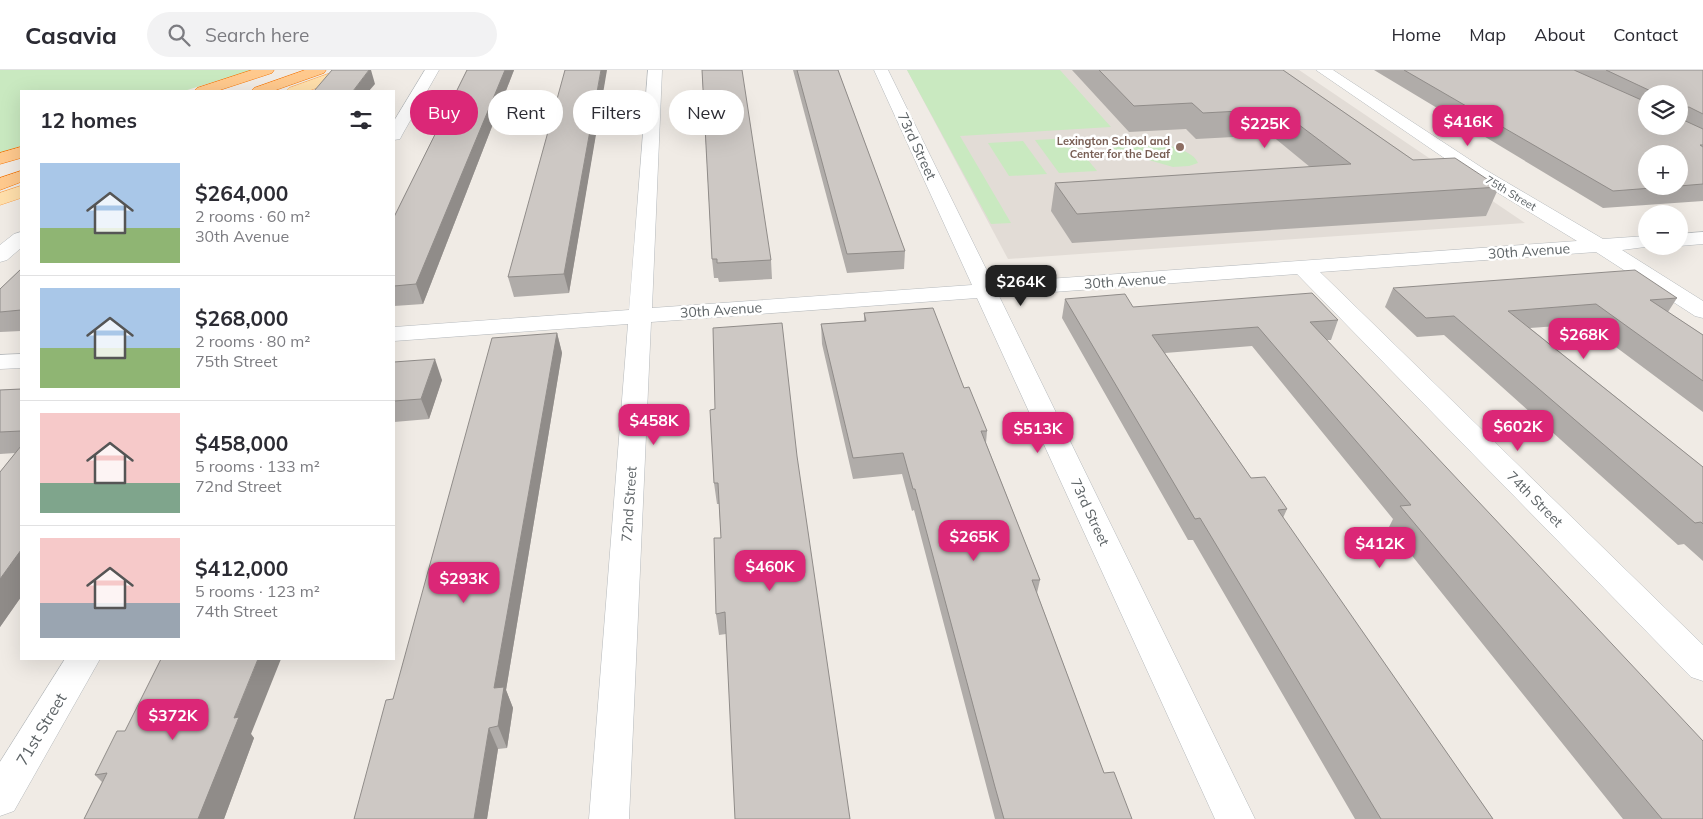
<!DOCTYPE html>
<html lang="en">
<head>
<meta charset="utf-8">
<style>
	:root { --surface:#fff; --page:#f2f2f3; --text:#2b2b33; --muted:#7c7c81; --line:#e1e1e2; --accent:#db2777 }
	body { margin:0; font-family:Mulish,sans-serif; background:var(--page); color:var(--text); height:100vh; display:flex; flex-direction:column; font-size:19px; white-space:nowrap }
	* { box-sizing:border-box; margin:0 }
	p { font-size:16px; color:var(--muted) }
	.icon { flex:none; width:28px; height:28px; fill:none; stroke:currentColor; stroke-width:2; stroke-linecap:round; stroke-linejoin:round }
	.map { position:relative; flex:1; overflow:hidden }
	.panel { position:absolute; left:20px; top:20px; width:375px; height:570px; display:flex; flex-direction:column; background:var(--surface); border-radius:0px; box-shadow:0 5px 20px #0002 }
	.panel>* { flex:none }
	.guide { position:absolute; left:410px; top:20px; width:475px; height:45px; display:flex; gap:10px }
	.fabs { position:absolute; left:1638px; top:15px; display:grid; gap:10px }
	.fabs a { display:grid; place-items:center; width:50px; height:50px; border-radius:50%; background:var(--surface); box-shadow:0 5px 20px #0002; font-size:25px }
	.price { position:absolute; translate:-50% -42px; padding:0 11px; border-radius:10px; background:var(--accent); color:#fff; font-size:16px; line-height:32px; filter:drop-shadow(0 1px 2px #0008) }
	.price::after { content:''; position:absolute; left:50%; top:30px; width:15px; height:11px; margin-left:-8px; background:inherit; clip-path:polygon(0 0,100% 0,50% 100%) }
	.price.on { background:#222; color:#fff }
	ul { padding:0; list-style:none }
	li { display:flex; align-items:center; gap:15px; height:125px; padding:0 20px }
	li+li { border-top:1px solid var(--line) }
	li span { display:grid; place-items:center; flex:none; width:140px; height:100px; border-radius:0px; color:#555 }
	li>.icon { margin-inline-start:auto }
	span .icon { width:60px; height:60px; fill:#fffc; stroke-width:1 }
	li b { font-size:21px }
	h2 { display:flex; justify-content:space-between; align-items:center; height:60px; padding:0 20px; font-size:21px }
	.pill { padding:0 18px; border-radius:22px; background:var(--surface); box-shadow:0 5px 20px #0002; font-size:18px; line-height:45px }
	.pill.on { background:var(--accent); color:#fff }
	header { display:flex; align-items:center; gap:30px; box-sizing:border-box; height:70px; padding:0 25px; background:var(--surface); border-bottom:1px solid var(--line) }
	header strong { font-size:24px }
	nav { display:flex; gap:28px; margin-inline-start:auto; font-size:18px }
	.search { width:350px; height:45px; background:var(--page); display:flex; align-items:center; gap:12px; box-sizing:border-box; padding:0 18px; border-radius:28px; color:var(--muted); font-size:19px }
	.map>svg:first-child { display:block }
	.education { fill:#e2dcd6 }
	.green { fill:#c9e9c0 }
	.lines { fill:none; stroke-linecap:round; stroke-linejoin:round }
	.minor-casing { stroke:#b5b9bc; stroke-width:1 }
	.primary-casing { stroke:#f9a755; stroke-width:1 }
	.motorway-casing { stroke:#f57300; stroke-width:1 }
	.minor { fill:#fff; fill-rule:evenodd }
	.primary { fill:#ffdfab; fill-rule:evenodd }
	.motorway { fill:#ffc98d; fill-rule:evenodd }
	.wall { fill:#b0aca9; fill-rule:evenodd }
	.shaded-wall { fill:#908c89 }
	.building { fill:#cdc8c4; stroke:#908c89 }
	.education-dot { fill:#8d6e63; stroke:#fff; stroke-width:2 }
	.labels { text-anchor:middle; stroke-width:5; stroke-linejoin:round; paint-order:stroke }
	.far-education-label { font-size:11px; font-weight:bold; fill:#785e54; stroke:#fff; text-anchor:end }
	.far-street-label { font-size:11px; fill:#5d6366; stroke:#fff }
	.street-label { font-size:14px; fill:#5d6366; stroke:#fff }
	.near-street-label { font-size:16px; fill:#5d6366; stroke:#fff }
</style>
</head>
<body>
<header>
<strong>Casavia</strong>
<div class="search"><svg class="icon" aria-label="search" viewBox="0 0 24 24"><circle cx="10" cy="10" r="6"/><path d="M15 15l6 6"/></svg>Search here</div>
<nav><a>Home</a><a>Map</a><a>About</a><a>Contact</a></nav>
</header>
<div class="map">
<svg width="1703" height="749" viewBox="0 0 1703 749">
	<rect width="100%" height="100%" fill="#f0ebe5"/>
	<polygon class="education" points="907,0 1299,0 1525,153 1008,189"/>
	<g class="green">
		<polygon points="0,0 252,0 184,21 21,21 21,76 0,83"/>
		<polygon points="907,0 1060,0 1111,57 960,66 1011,153 991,154"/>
		<polygon points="1070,68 1097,101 1059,103 1035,70"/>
		<path d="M1124,70C1141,70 1191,75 1198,93L1189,96L1173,97L1114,80L1113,76Z"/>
		<polygon points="1023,71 1047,104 1009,106 988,73"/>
	</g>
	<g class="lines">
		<g class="minor-casing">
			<g id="minor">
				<polygon points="425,0 439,0 402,65 400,69 394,70 394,51"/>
				<polygon points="648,0 662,0 652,238 972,215 874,0 888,0 993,213 1577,171 1472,107 1316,0 1333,0 1484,99 1603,169 1646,166 1646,176 1653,176 1622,180 1703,231 1703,248 1695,246 1596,182 1320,202 1703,575 1703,611 1691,607 1297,204 999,226 1255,749 1215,749 977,228 651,252 629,749 589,749 628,254 394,271 394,257 629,240"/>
				<polygon points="21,162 21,178 7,190 0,192 0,175 14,164"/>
				<polygon points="1703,162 1703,174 1679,176 1679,164"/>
				<polygon points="21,284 21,298 0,299 0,285"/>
				<polygon points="65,589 100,589 14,741 0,746 0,692"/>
			</g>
		</g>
		<g class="primary-casing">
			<g id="primary">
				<polygon points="339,0 360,0 358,3 308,21 286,21 289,18"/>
				<polygon points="21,116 21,128 0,135 0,123"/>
			</g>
		</g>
		<g class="motorway-casing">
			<g id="motorway">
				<polygon points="252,0 274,0 272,3 217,21 194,21 197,18"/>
				<polygon points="305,0 326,0 324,3 273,21 251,21 254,18"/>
				<polygon points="21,77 21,88 0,94 0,83"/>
				<polygon points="21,101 21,112 0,120 0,108"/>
			</g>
		</g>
		<use href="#minor" class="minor"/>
		<use href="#primary" class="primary"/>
		<use href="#motorway" class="motorway"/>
	</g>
	<g class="wall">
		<polygon points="467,0 514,0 423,234 394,236 394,147"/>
		<polygon points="702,0 771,190 772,209 719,212 718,208 714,208 712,189"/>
		<polygon points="793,0 838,0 905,181 904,199 847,203"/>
		<polygon points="1072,0 1283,0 1413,90 1499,117 1486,146 1072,173 1051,141 1055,113 1310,97 1271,65 1196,69 1186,59 1129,62"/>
		<path d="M1374,0H1703V131L1603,138ZM1646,24H1679V56H1646Z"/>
		<polygon points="605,8 569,223 514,227 508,207"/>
		<polygon points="21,199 21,261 0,262 0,219"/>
		<polygon points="1393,218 1677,228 1668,242 1703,265 1703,342 1585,254 1530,258 1703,397 1703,491 1684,474 1678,475 1444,265 1417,267 1385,237"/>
		<polygon points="1065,229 1133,237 1338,250 1331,270 1326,270 1703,749 1623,749 1389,457 1393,449 1252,276 1165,283 1251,408 1287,439 1283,448 1493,749 1355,749 1193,470 1188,470 1062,248"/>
		<polygon points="864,243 964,318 987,361 986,373 1040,510 1037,523 1104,703 1132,749 995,749 914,440 912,441 902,404 853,409 822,274 821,254 864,251"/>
		<polygon points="557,263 562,283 506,620 513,638 507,678 498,679 487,749 354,749 393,629"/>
		<polygon points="394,292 442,310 429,349 394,352"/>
		<polygon points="21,319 21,527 0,557 0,402 15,383 0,384 0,320"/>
		<polygon points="715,339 734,703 726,564 719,565 716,544 721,468 719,434 717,434 714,413"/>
		<polygon points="251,664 254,668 224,749 84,749 102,712 95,705"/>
	</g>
	<g class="shaded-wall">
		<polygon points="369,0 371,0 375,14 369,21 353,21"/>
		<polygon points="505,0 514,0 423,234 416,214"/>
		<polygon points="601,0 607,0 569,223 564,204"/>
		<polygon points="557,263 562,283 506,620 513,638 507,678 498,656 494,618"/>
		<polygon points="435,289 442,310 429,349 421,329"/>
		<polygon points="21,480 21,527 0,557 0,509"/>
		<polygon points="258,589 281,589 251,664 254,668 224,749 198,749 234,648"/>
		<polygon points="489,658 498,679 487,749 474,749"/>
	</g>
	<g class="building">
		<polygon points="332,0 369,0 353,21 314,21"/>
		<polygon points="467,0 505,0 416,214 394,216 394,147"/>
		<polygon points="565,0 601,0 564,204 508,207"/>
		<polygon points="702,0 742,0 771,190 717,193 717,189 712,189"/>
		<polygon points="797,0 838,0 905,181 847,184"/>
		<polygon points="1099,0 1283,0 1413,90 1455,88 1499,117 1077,144 1055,113 1351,94 1278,39 1203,43 1192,33 1134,36"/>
		<polygon points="1404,0 1574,0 1646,32 1646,56 1679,56 1679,48 1703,59 1703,75 1700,75 1703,77 1703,114 1679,116 1679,84 1646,84 1646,116 1678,116 1613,121"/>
		<polygon points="1606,0 1703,0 1703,44 1689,37 1679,38 1679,24 1655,24 1655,23"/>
		<polygon points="21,199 21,240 0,242 0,219"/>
		<polygon points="1635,200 1677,228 1650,230 1703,265 1703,311 1596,234 1508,241 1703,397 1703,454 1701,452 1695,453 1454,246 1426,248 1393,218"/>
		<polygon points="1312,223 1338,250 1310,252 1703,671 1703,749 1662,749 1400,436 1411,435 1258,257 1152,265 1251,408 1265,407 1287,439 1278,440 1493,749 1381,749 1200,448 1195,449 1065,229 1125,224 1133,237"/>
		<polygon points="933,238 964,318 969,317 987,361 981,361 1040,510 1032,510 1104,703 1114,702 1132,749 1004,749 995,717 915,419 913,419 903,383 853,388 821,254 866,251 864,243"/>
		<polygon points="782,253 797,386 850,749 735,749 725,542 716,544 714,468 721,468 718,413 714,413 710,340 715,339 713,258"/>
		<polygon points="557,263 494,618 504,617 498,656 489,658 474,749 354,749 386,630 393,629 492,268"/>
		<polygon points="435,289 421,329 394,331 394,292"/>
		<polygon points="21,319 21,361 0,362 0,320"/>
		<polygon points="21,376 21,480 0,509 0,402"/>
		<polygon points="161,589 258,589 234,648 239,647 198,749 84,749 107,703 95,705 117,661 125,661"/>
	</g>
	<circle class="education-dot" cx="1180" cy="77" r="5"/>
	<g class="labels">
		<g class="far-education-label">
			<text x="1170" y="75">Lexington School and<tspan x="1170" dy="13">Center for the Deaf</tspan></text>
		</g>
		<g class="far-street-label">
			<text transform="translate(1511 123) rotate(31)" y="4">75th Street</text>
		</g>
		<g class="street-label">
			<text transform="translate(917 76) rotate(65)" y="5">73rd Street</text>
			<text transform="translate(1529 181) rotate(-4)" y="5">30th Avenue</text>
			<text transform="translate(1125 211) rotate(-4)" y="5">30th Avenue</text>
			<text transform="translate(721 240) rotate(-4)" y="5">30th Avenue</text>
			<text transform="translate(1535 429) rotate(45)" y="5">74th Street</text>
			<text transform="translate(629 434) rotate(-86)" y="5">72nd Street</text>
			<text transform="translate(1090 442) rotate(65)" y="5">73rd Street</text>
		</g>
		<g class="near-street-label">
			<text transform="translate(41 659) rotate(-59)" y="6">71st Street</text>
		</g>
	</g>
</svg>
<div class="fabs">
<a><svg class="icon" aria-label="layers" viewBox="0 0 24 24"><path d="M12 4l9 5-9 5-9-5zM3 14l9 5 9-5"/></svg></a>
<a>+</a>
<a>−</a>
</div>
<b class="price" style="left:1468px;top:77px">$416K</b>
<b class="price" style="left:1265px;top:79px">$225K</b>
<b class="price on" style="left:1021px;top:237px">$264K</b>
<b class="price" style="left:1584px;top:290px">$268K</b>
<b class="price" style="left:654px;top:376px">$458K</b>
<b class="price" style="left:1518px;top:382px">$602K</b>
<b class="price" style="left:1038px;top:384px">$513K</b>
<b class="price" style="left:974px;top:492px">$265K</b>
<b class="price" style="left:1380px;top:499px">$412K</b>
<b class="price" style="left:770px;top:522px">$460K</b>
<b class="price" style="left:464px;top:534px">$293K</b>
<b class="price" style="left:173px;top:671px">$372K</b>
<div class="guide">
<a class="pill on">Buy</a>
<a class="pill">Rent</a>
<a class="pill">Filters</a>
<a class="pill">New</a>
</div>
<section class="panel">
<h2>12 homes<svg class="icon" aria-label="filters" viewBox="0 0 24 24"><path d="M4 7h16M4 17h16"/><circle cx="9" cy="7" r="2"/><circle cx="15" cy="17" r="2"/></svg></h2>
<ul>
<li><span style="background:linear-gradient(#a9c7e8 65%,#8fb573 0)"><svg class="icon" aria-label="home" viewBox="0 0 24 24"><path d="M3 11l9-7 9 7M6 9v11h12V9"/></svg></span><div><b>$264,000</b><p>2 rooms · 60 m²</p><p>30th Avenue</p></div></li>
<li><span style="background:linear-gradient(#a9c7e8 60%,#8fb573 0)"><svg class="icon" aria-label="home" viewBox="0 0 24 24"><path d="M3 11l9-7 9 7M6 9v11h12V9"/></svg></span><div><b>$268,000</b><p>2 rooms · 80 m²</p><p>75th Street</p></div></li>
<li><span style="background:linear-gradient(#f6c9c9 70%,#7fa58c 0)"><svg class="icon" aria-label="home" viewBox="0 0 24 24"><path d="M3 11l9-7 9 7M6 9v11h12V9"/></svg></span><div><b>$458,000</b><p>5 rooms · 133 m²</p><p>72nd Street</p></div></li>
<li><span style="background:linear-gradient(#f6c9c9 65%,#9aa5b1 0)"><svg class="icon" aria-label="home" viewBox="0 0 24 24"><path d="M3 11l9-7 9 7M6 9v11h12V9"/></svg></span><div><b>$412,000</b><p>5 rooms · 123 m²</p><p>74th Street</p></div></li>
</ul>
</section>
</div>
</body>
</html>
